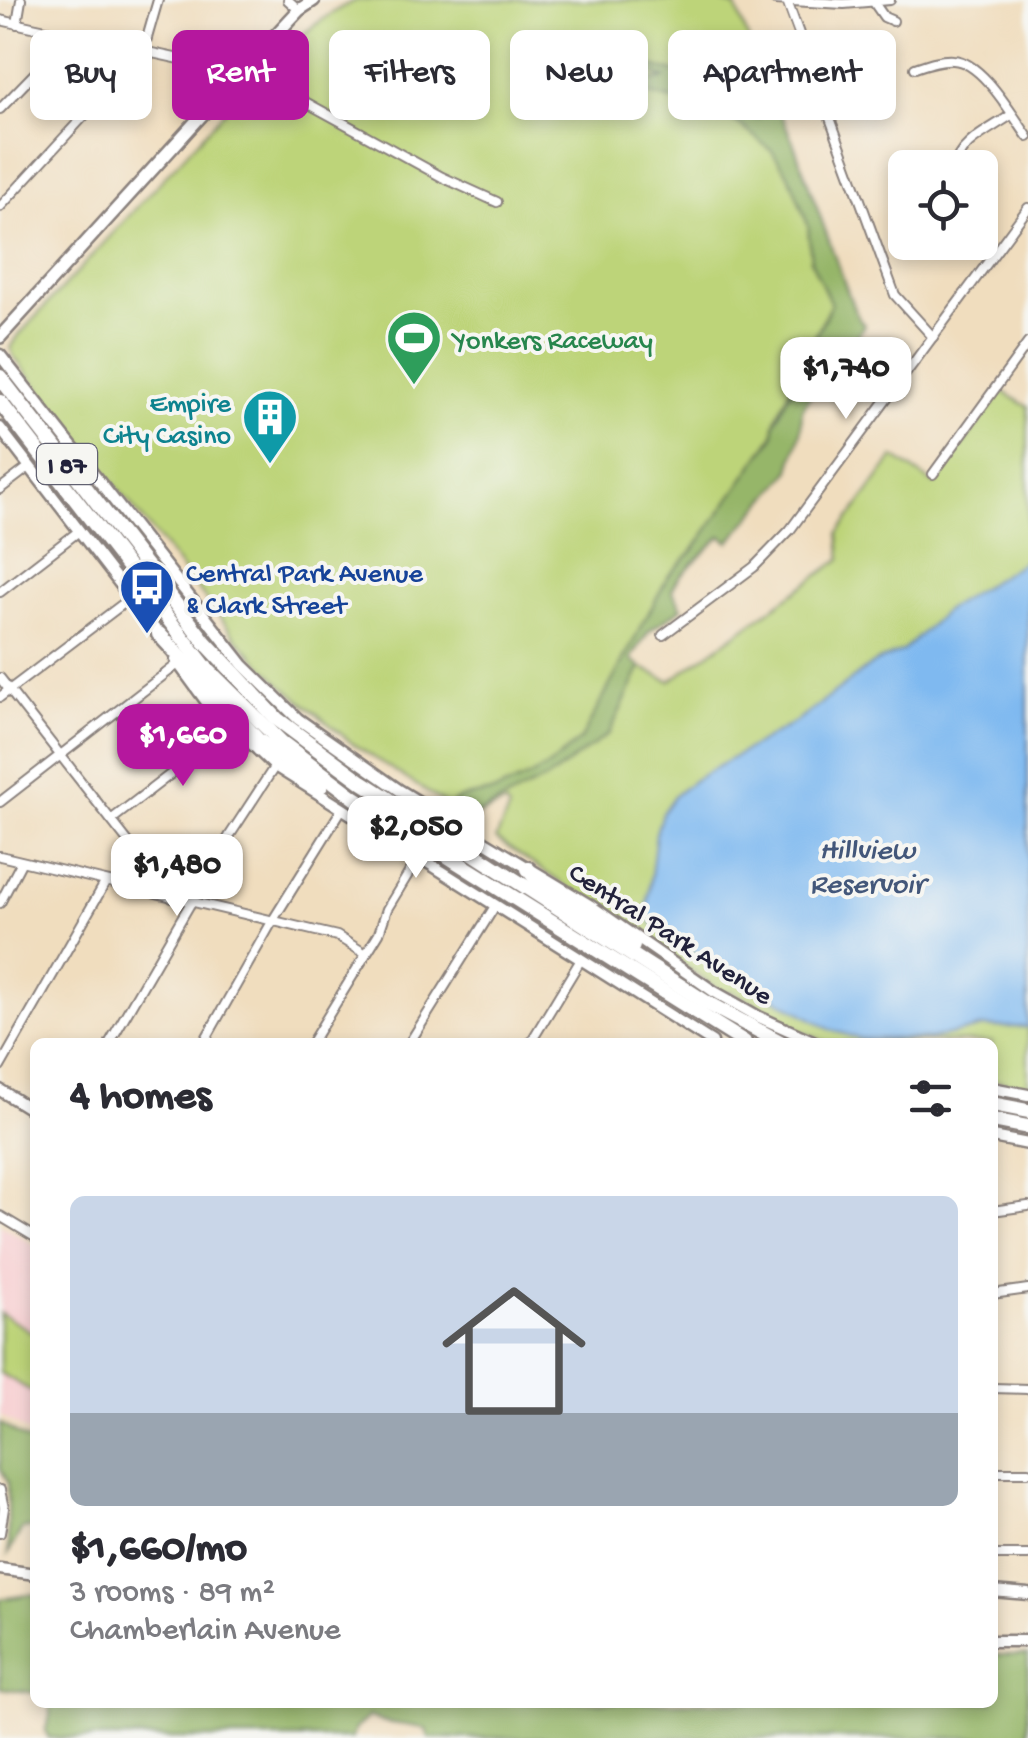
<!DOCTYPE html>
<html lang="en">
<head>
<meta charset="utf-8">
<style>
	:root { --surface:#fff; --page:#f7f7f7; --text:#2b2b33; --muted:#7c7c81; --accent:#b5179e }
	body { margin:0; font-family:"Gochi Hand",sans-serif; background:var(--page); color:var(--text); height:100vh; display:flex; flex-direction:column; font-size:38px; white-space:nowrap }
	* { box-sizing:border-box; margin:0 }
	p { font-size:32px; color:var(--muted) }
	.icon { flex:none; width:55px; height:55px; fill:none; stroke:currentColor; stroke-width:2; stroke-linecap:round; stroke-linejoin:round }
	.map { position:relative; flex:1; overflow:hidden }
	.side { position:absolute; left:30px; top:1038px; width:968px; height:670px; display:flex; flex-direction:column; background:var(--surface); border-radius:15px; box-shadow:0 5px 15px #0003 }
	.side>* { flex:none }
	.top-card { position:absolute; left:30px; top:30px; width:970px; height:90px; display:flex; gap:20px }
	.tools { position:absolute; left:888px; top:150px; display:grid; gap:20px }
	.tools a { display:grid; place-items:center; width:110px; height:110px; border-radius:15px; background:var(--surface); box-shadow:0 5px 15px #0003; font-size:50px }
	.price { position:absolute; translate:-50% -85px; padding:0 22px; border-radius:20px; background:#fff; color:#222; font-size:32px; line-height:65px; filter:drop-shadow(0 2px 5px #0008) }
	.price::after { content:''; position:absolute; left:50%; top:60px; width:30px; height:22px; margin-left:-15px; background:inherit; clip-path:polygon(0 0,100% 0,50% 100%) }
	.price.selected { background:var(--accent); color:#fff }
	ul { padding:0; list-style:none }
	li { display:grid; align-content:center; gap:20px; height:530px; padding:0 40px }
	li span { display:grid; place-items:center; height:310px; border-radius:15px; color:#555 }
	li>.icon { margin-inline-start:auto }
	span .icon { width:180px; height:180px; fill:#fffc; stroke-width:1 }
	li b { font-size:42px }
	h2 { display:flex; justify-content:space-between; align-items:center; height:120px; padding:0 40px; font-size:42px }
	.pill { padding:0 35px; border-radius:15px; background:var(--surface); box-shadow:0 5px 15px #0003; font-size:35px; line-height:90px }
	.pill.selected { background:var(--accent); color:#fff }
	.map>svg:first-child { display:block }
	.built { fill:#f7cfd1 }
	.green { fill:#bdd479; stroke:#707b5a; stroke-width:2.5 }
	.forest { fill:#96b669; stroke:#5c6c52; stroke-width:2.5 }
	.water { fill:#7fb9f0; stroke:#506e96; stroke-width:2.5 }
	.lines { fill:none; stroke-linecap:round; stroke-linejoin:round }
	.street-casing { stroke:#89807c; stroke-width:12 }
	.secondary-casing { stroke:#89807c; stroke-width:15 }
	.primary-casing { stroke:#89807c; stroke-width:16 }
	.highway-casing { stroke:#89807c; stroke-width:19 }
	.street { stroke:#fff; stroke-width:8 }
	.secondary { stroke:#fff; stroke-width:10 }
	.primary { stroke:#fff; stroke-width:11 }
	.highway { stroke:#fff; stroke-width:14 }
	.street-bridge-casing { stroke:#89807c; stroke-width:12; stroke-linecap:butt }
	.street-bridge { stroke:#fff; stroke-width:8 }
	.labels { text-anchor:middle; stroke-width:8; stroke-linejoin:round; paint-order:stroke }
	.shield { fill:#f6f6f2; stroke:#626272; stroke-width:2.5 }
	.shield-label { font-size:25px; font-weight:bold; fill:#22223b }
	.leisure-label { font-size:28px; fill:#27864d; stroke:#f6f6f2; text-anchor:start }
	.culture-label { font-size:28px; fill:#0d838f; stroke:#f6f6f2; text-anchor:end }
	.transit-label { font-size:28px; fill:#164399; stroke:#f6f6f2; text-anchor:start }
	.street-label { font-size:28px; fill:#22223b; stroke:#f6f6f2 }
	.water-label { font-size:30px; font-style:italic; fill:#43577a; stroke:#f6f6f2 }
</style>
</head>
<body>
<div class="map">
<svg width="1028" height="1738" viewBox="0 0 1028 1738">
	<rect width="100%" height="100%" fill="#f6f6f2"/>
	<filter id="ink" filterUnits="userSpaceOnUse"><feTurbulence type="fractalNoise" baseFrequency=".01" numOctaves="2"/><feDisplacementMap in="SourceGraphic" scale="20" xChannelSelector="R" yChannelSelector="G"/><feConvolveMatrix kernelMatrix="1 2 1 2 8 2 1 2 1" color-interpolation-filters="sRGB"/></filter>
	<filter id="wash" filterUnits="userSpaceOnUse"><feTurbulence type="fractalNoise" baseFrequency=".0048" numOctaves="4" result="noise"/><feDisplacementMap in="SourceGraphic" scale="40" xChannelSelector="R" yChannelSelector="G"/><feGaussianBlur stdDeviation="2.25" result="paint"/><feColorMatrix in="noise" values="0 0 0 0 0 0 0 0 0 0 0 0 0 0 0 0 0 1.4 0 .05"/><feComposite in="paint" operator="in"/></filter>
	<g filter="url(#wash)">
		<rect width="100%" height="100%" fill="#f0ddbe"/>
		<polygon class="built" points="0,1224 35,1246 35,1436 0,1415"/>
		<g class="green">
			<path d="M357,0H712L736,7L764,80L740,118L788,168L808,225L811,261L831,303L776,418L774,434L623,659L670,681L841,559L839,533L894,457L934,484L1002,391L1028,407V559L903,651L874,663L799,720L694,780L673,797L652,923L674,939L831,1030L861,1039H931L983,1027H1028V1087L993,1080L992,1042H826L752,1010L754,1003L731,991L726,994L496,839L509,809L505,804L476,816H464L353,744L281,684L238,640L13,356L11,348L18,336C76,273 134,211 191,148C233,103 301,22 357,0Z"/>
			<polygon points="73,43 128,56 75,113 39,79"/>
			<polygon points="0,1313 35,1334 35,1393 0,1373"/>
		</g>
		<g class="forest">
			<path d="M636,62L693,77V86L758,118L755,109L744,100L748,91L759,101L767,85L792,139L855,312L864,325L831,381L819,380L802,410L801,432L789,473L729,542L721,536L679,577L672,590L682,608L649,631L631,659L641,667L609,734L548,778L472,817L452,804L460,798L497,791L529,777L549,766L581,739L669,575L692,552L774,436L775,423L831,304L811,261L808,225L790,177L772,151L738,123L682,102L639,92L588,107L575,100C590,91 604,83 622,81C637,79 651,83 665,78L649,72H617L616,67Z"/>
			<polygon points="0,1423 35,1445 35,1527 22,1529 8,1554 8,1482 0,1468"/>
			<polygon points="35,1594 35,1693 0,1688 0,1599"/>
			<path d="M993,1655H1028V1738H429L426,1729C410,1724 380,1724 369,1716L355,1729L352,1738H49L45,1731L50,1715V1702H992Z"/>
		</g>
		<polygon class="water" points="1028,559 1028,1027 983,1027 931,1039 861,1039 831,1030 674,939 652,923 647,910 656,833 662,813 673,797 694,780 799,720 874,663 903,651 947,609"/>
	</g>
	<g filter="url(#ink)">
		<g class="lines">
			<g class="street-casing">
				<g id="street">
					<polyline points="288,0 299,10"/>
					<polyline points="775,0 844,4 890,0"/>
					<polyline points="787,1 895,295 933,337"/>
					<polyline points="875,4 884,17 893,21"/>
					<polyline points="0,20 258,76 442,177 497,202"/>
					<polyline points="17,24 21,0"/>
					<path d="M915,68C927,64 940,59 953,60C982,61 1012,115 1028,137"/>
					<polyline points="0,109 71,36"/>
					<path d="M955,168C956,144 993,128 1011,115"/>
					<polyline points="0,207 143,52 158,0"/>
					<polyline points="933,474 1028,343"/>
					<polyline points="0,489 29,467"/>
					<polyline points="0,592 79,531"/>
					<polyline points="663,635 754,567 790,530 1028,208"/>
					<polyline points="0,678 172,898"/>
					<polyline points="0,697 132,597"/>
					<polyline points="0,802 178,664"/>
					<polyline points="111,820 232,727"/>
					<polyline points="0,856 337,936 366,954"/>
					<polyline points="0,903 21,863"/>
					<polyline points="110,1042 230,835 275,766"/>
					<polyline points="204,1042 273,920 342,809"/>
					<polyline points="312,1042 379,933 387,909 418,858"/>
					<polyline points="410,1042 495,906"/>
					<polyline points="531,1042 580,961"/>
					<polyline points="0,1067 105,883"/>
					<polyline points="992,1211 1028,1206"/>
					<polyline points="0,1216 35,1237"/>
					<polyline points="992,1294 1028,1289"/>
					<polyline points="992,1388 1028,1389"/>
					<polyline points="992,1472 1028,1472"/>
					<polyline points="0,1490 4,1508 0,1533"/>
					<polyline points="992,1555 1028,1555"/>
				</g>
			</g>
			<g class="secondary-casing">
				<g id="secondary">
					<polyline points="0,355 243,665 298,719 399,790 591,906 713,991 759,1017 815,1042"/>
					<polyline points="0,428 161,637"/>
					<polyline points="176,660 206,701 275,766 712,1042"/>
					<polyline points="992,1088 1028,1095"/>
					<polyline points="0,1090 35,1112"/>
					<polyline points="992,1137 1028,1144"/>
					<polyline points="0,1569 35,1574"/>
					<polyline points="992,1591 1028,1594"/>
					<polyline points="992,1641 1028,1641"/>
				</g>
			</g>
			<g class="primary-casing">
				<polyline id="primary" points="0,337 241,72 299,10 314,0"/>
			</g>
			<g class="highway-casing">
				<g id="highway">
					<polyline points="0,377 205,642 277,719 362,782 707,1003 780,1042"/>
					<polyline points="0,402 207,669 281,742 355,798 744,1042"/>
					<polyline points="159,634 258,740 322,785"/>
					<polyline points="528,869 535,878 633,946"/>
					<polyline points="992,1104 1028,1111"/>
					<polyline points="992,1120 1028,1127"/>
				</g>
			</g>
			<use href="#street" class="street"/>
			<use href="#secondary" class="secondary"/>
			<use href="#primary" class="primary"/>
			<use href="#highway" class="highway"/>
			<g class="street-bridge-casing">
				<polyline id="street-bridge" points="136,594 164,572"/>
			</g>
			<use href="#street-bridge" class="street-bridge"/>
		</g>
	</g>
	<defs>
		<g id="stadium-pin" transform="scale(2.875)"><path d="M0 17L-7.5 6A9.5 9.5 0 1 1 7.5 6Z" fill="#2e9e5b" stroke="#f6f6f2"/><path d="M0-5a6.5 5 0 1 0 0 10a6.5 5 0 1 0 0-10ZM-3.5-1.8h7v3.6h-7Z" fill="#fff"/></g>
		<g id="building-pin" transform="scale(2.875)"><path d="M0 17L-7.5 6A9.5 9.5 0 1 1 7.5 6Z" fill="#0f9aa8" stroke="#f6f6f2"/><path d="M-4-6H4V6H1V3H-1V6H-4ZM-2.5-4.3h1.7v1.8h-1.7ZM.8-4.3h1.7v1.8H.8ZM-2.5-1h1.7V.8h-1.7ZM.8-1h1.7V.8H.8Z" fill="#fff"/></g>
		<g id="bus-pin" transform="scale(2.875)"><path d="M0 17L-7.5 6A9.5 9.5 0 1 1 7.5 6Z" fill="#1a4fb4" stroke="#f6f6f2"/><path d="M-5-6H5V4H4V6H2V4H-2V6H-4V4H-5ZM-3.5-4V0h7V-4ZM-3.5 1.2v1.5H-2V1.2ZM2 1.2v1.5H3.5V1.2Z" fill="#fff"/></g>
	</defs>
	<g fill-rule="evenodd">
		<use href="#stadium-pin" x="414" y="338"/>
		<use href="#building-pin" x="270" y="417"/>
		<use href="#bus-pin" x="147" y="587"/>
	</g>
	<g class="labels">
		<rect class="shield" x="37" y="444" width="60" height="40" rx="8"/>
		<g class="shield-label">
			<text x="67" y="473">I 87</text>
		</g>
		<g class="leisure-label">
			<text x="453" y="348">Yonkers Raceway</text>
		</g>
		<g class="culture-label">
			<text x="231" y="411">Empire<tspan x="231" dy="32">City Casino</tspan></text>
		</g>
		<g class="transit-label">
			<text x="186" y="581">Central Park Avenue<tspan x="186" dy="32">&amp; Clark Street</tspan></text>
		</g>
		<g class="street-label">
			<text transform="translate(672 932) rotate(33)" y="10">Central Park Avenue</text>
		</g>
		<g class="water-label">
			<text x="867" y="858">Hillview<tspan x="867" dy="34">Reservoir</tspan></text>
		</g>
	</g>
</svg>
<div class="tools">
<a><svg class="icon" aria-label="locate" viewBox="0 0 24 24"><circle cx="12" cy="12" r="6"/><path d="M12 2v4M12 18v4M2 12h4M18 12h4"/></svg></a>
</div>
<b class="price" style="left:846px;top:422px">$1,740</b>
<b class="price selected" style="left:183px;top:789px">$1,660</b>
<b class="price" style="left:416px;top:881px">$2,050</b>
<b class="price" style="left:177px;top:919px">$1,480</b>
<div class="top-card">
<a class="pill">Buy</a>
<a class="pill selected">Rent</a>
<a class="pill">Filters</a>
<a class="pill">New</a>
<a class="pill">Apartment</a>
</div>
<section class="side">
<h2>4 homes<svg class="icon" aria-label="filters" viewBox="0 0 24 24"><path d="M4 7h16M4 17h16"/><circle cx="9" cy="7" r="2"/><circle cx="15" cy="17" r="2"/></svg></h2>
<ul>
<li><span style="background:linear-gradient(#c9d6e8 70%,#9aa5b1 0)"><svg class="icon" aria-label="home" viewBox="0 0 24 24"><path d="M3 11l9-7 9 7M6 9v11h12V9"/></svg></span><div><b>$1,660/mo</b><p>3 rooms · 89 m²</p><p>Chamberlain Avenue</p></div></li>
</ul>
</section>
</div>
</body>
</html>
